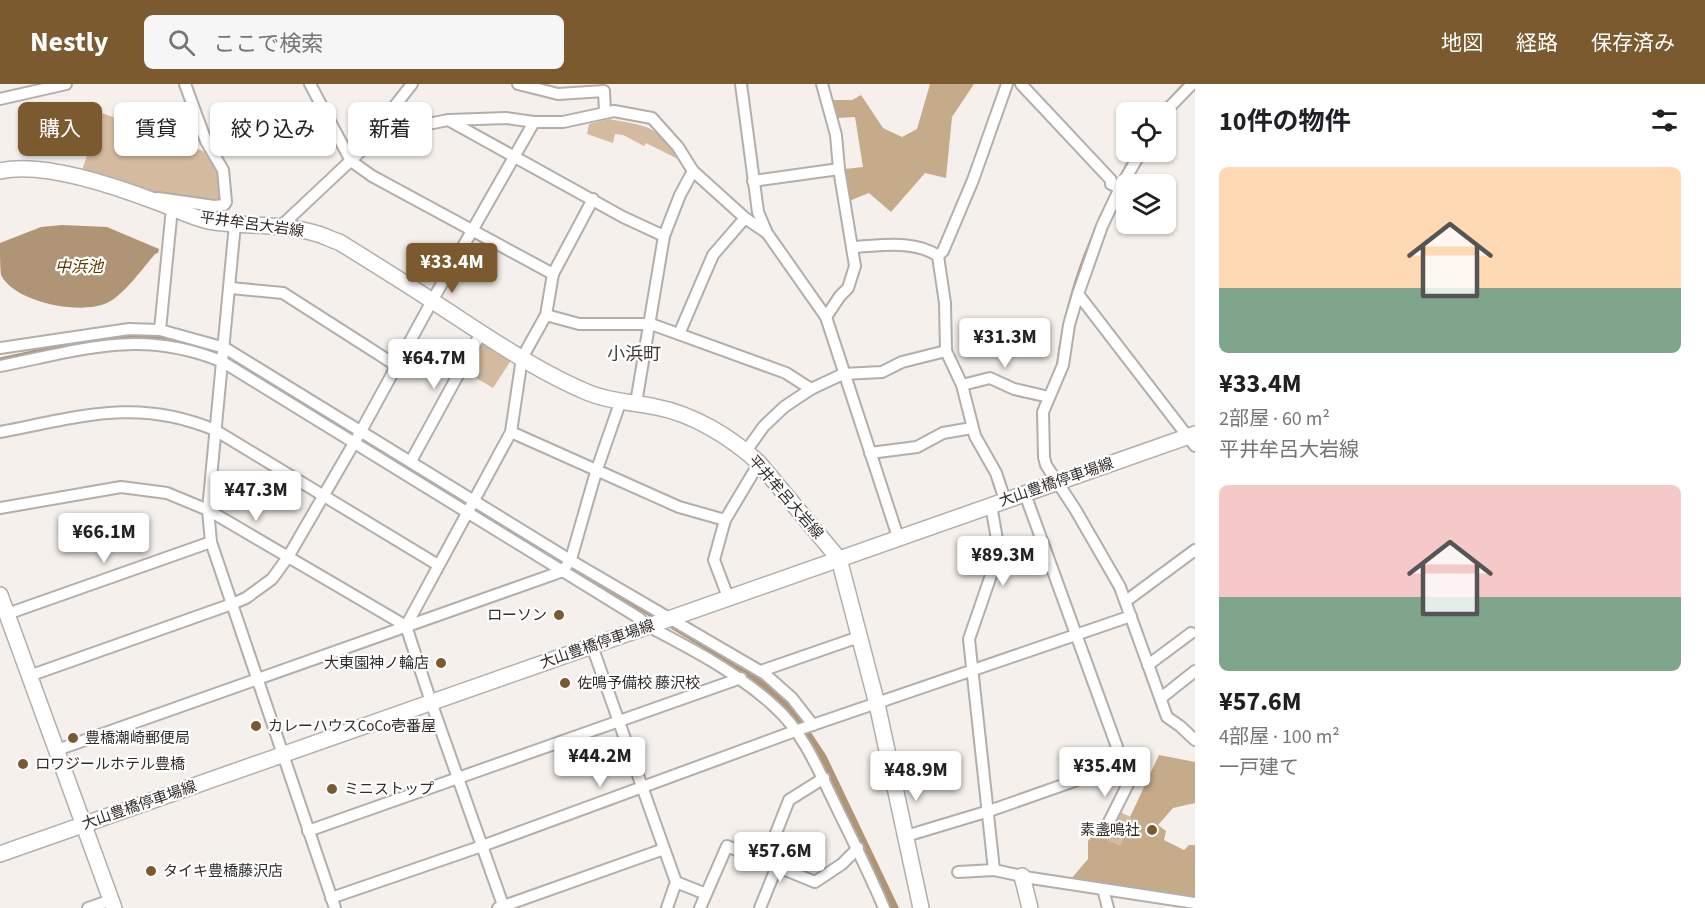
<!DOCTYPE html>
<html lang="ja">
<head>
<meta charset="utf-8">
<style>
	:root { --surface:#fff; --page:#f6f6f6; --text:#202124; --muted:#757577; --accent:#7b5a30 }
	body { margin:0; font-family:"Source Sans 3","Noto Sans JP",sans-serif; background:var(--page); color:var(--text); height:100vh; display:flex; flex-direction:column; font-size:22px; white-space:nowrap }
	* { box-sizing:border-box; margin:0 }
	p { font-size:20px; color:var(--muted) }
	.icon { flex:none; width:33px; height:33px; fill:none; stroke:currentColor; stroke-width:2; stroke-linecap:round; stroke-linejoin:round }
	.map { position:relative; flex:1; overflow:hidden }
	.details { display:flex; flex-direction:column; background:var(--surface); width:510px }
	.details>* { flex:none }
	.banner { position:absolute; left:18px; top:18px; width:570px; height:54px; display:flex; gap:12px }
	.tools { position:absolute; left:1116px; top:18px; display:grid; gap:12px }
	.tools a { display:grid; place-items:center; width:60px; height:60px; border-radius:9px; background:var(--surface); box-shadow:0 2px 4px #0004; font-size:30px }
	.price { position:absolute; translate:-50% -51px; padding:0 14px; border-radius:6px; background:#fff; color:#222; font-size:20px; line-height:39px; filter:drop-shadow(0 2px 3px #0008) }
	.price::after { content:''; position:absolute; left:50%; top:36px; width:18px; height:14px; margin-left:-9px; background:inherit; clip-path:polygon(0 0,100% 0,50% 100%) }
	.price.active { background:var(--accent); color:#fff }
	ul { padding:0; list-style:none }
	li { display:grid; align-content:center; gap:12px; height:318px; padding:0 24px }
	li span { display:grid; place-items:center; height:186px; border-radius:9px; color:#555 }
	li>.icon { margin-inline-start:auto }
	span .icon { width:108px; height:108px; fill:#fffc; stroke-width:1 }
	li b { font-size:26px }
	h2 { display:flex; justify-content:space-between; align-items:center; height:72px; padding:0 24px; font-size:26px }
	.tag { padding:0 21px; border-radius:9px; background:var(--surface); box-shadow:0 2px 4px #0004; font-size:21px; line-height:54px }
	.tag.active { background:var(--accent); color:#fff }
	header { display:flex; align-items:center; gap:36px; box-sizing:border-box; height:84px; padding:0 30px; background:var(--accent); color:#fff }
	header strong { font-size:28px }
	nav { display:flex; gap:33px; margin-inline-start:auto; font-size:21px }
	.search { width:420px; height:54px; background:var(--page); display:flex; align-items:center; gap:15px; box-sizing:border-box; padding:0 21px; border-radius:9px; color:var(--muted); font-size:22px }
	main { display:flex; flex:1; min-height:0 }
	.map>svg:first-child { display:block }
	.green { fill:#d4bb9f }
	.forest { fill:#c6ab8b }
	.water { fill:#af9476 }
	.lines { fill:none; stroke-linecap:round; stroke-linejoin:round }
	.stream { stroke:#af9476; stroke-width:3 }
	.street-casing { stroke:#b3aeaa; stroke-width:14 }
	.secondary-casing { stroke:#b3aeaa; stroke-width:18 }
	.street { stroke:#fff; stroke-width:10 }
	.secondary { stroke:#fff; stroke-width:15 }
	.poi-dot { fill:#7b5a30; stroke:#fff; stroke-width:2 }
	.labels { text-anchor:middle; stroke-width:4.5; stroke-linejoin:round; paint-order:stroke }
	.street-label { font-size:15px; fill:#2f2d2b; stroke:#fff }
	.poi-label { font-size:15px; fill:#2f2d2b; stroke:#fff; text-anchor:start }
	.water-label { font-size:16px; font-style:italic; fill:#5d3900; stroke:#fff }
	.quarter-label { font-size:18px; fill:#3e3a36; stroke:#fff }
</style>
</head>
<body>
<header>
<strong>Nestly</strong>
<div class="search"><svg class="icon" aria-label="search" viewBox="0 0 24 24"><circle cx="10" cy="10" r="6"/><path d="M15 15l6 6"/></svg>ここで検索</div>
<nav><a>地図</a><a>経路</a><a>保存済み</a></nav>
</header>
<main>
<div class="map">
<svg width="1195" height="824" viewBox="0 0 1195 824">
	<rect width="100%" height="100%" fill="#f5f0eb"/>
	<g class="green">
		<polygon points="102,29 211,70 221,88 222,119 166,113 81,89"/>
		<path d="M609,35C644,42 659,40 678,75L646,59L644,62L623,51L615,50L613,59L587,50L589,40Z"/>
		<polygon points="483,258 512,275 493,304 466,288 480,259"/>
		<polygon points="1118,727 1135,735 1120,763 1096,751 1099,744 1108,748"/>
	</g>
	<g class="forest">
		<polygon points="930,0 974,0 952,33 946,94 925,89 891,128 869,109 849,117 845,85 863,83 855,33 837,34 831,16 852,16 861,11 883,44 902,53 917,45"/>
		<polygon points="1159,671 1195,678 1195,719 1173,724 1158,741 1166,747 1164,756 1184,766 1189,761 1195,761 1195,823 1071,795 1088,775 1088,757 1099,744 1096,751 1120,762 1134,736 1130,733"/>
	</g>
	<g class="water">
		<path d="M62,141L107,143L159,165L158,169L155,170C142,185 124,211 107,219C81,231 15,219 1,191C0,183 0,168 0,159L41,143Z"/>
		<path d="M714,565L768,600L795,626L806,641L826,671L899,824H887C858,759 826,665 775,616C756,598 732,586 710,572Z"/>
	</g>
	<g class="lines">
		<g class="stream">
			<polyline points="1158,28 1184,0"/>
			<polyline points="188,259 218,271"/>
			<path d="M0,275C60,263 117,244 179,256"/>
			<path d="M1058,278C1067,203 1097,133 1134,68"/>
			<polyline points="316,329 355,352"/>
			<polyline points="360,355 468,420"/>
			<polyline points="473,424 655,534"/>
			<polyline points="668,541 714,569"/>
		</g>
		<g class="street-casing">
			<g id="street">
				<polyline points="310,0 351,77 372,92 553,190"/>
				<polyline points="518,0 558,10 604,7 605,28"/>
				<polyline points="741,0 758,128 766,147"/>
				<polyline points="822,0 836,51 839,85 855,182 848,204 840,212 826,233"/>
				<polyline points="1021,0 1111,96 1111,100 1120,104"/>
				<polyline points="0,15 66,0"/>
				<polyline points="1165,28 1192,0"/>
				<polyline points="449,36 506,34 534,38"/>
				<polyline points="379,50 448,36 623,133 664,152"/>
				<polyline points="1141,68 1120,104 1102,142 1078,210 1069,241 1063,281 1043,328 1044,373 1046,381 1075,425 1120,503 1167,633 1180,642 1195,656"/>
				<polyline points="753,97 839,85"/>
				<polyline points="158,114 214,122 224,121 226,118 223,86 206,57 185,0"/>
				<polyline points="235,140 208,426 211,458 335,824"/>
				<polyline points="280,143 379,50 383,37 412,0"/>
				<path d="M852,163C879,162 914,155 938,172"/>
				<polyline points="231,204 283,209 397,282"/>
				<polyline points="1078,210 1195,362"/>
				<polyline points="546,231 579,240 651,240 786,289 811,305"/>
				<polyline points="160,246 172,124"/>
				<polyline points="679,250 713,171 745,134"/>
				<polyline points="0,264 129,245 160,246 225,264 575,479 765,590 792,614 813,641"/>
				<path d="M0,282C82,266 141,244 223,278L639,534L648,542C692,565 738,589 775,623C803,648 819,687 835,720C852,755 869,788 884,824"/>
				<polyline points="962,301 990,294 1014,305 1049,313"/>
				<polyline points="636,319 664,152 680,111 693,87"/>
				<path d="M0,348C79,333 137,313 215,346L438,481"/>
				<polyline points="511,348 679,423 725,436"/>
				<polyline points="746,367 764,342 784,323 811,305 843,290 882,288 902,278 946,267"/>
				<polyline points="870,369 917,363 943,349 972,344"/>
				<polyline points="411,377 481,249"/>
				<polyline points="1005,416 996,389 975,352 962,301 946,267 945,219 938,172 943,167 973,96 1007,0"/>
				<polyline points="991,421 998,461 998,471 969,555 994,786"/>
				<polyline points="0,424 121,403 167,409 208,426 406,542 431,618 504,824"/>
				<polyline points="728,513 714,476 725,436 759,379"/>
				<polyline points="1126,517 1195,466"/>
				<polyline points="7,530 211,458"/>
				<polyline points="406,542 511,348 522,274 546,231 553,190 593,115"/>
				<polyline points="592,562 676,798 667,824"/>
				<polyline points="1148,581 1191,549"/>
				<polyline points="761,587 859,553"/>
				<polyline points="29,592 232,520 246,514 272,495 288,473 361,347 432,217 534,38 563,38 614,27 652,34 678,63 693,87 745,134 767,149 826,233 898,453"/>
				<polyline points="1161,614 1195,587"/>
				<polyline points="57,666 563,487 571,475 596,388 620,319"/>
				<polyline points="1106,684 1130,696 1107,742"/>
				<polyline points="308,747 741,594"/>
				<polyline points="906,752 989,727 1106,686 1117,663 1025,410"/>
				<polyline points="765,777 789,716 824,694"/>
				<polyline points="958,788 994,786 1031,794 1195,819"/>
				<polyline points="676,798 706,810"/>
				<polyline points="1103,805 1108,824"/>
				<polyline points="331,814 482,762 795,647 1131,532"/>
				<polyline points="88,824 111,816"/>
				<polyline points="498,824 664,765"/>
				<polyline points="700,824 727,762 815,798 842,780 858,764"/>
				<polyline points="760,824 777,782"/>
			</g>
		</g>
		<g class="secondary-casing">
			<g id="secondary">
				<path d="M0,87C43,77 115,102 157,118C174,124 190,133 208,137C244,143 283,139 318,150C325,152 332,156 339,158C373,179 407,200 440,222C488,253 536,287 589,309C611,318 633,318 656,323C693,330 731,353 759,379L839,475L877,620L921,824"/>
				<polyline points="0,511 114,824"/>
				<polyline points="0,770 1195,350"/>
				<polyline points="1022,792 1030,824"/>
			</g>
		</g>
		<use href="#street" class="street"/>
		<use href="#secondary" class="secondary"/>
	</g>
	<g class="poi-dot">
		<circle cx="559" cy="531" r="6"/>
		<circle cx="441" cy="579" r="6"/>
		<circle cx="565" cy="599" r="6"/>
		<circle cx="256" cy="642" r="6"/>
		<circle cx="73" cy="654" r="6"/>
		<circle cx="23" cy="680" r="6"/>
		<circle cx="332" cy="705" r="6"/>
		<circle cx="1152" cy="746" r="6"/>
		<circle cx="151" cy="787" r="6"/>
	</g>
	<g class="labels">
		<g class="street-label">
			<text transform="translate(252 140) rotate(8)" y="5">平井牟呂大岩線</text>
			<text transform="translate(1056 398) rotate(-19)" y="5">大山豊橋停車場線</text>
			<text transform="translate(786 413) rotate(49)" y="5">平井牟呂大岩線</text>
			<text transform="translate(597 560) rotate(-19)" y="5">大山豊橋停車場線</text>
			<text transform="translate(139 721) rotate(-19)" y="5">大山豊橋停車場線</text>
		</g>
		<g class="poi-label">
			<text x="547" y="536" text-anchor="end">ローソン</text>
			<text x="429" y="584" text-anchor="end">大東園神ノ輪店</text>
			<text x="577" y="604">佐鳴予備校 藤沢校</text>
			<text x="268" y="647">カレーハウスCoCo壱番屋</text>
			<text x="85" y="659">豊橋潮崎郵便局</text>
			<text x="35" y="685">ロワジールホテル豊橋</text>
			<text x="344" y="710">ミニストップ</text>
			<text x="1140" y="751" text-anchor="end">素盞鳴社</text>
			<text x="163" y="792">タイキ豊橋藤沢店</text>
		</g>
		<g class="water-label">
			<text x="79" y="188">中浜池</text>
		</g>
		<g class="quarter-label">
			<text x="634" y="276">小浜町</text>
		</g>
	</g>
</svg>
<div class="tools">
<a><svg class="icon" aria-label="locate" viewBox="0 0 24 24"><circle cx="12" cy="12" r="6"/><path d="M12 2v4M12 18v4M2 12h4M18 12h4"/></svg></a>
<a><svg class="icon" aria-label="layers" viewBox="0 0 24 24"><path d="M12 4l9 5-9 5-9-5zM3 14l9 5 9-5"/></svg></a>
</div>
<b class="price active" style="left:452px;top:210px">¥33.4M</b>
<b class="price" style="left:1005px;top:285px">¥31.3M</b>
<b class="price" style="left:434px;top:306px">¥64.7M</b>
<b class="price" style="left:256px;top:438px">¥47.3M</b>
<b class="price" style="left:104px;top:480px">¥66.1M</b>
<b class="price" style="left:1003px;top:503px">¥89.3M</b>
<b class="price" style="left:600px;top:704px">¥44.2M</b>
<b class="price" style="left:1105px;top:714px">¥35.4M</b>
<b class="price" style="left:916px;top:718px">¥48.9M</b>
<b class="price" style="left:780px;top:799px">¥57.6M</b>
<div class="banner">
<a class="tag active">購入</a>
<a class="tag">賃貸</a>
<a class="tag">絞り込み</a>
<a class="tag">新着</a>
</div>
</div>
<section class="details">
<h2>10件の物件<svg class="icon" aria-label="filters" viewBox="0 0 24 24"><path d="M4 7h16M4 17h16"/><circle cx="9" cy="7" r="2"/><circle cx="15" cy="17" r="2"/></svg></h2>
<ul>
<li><span style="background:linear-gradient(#ffd9b3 65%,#7fa58c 0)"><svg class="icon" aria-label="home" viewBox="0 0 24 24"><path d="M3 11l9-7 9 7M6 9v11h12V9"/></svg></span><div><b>¥33.4M</b><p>2部屋 · 60 m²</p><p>平井牟呂大岩線</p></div></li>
<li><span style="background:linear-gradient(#f6c9c9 60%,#7fa58c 0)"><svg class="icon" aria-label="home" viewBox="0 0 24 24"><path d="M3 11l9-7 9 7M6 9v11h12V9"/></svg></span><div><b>¥57.6M</b><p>4部屋 · 100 m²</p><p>一戸建て</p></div></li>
</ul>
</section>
</main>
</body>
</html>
